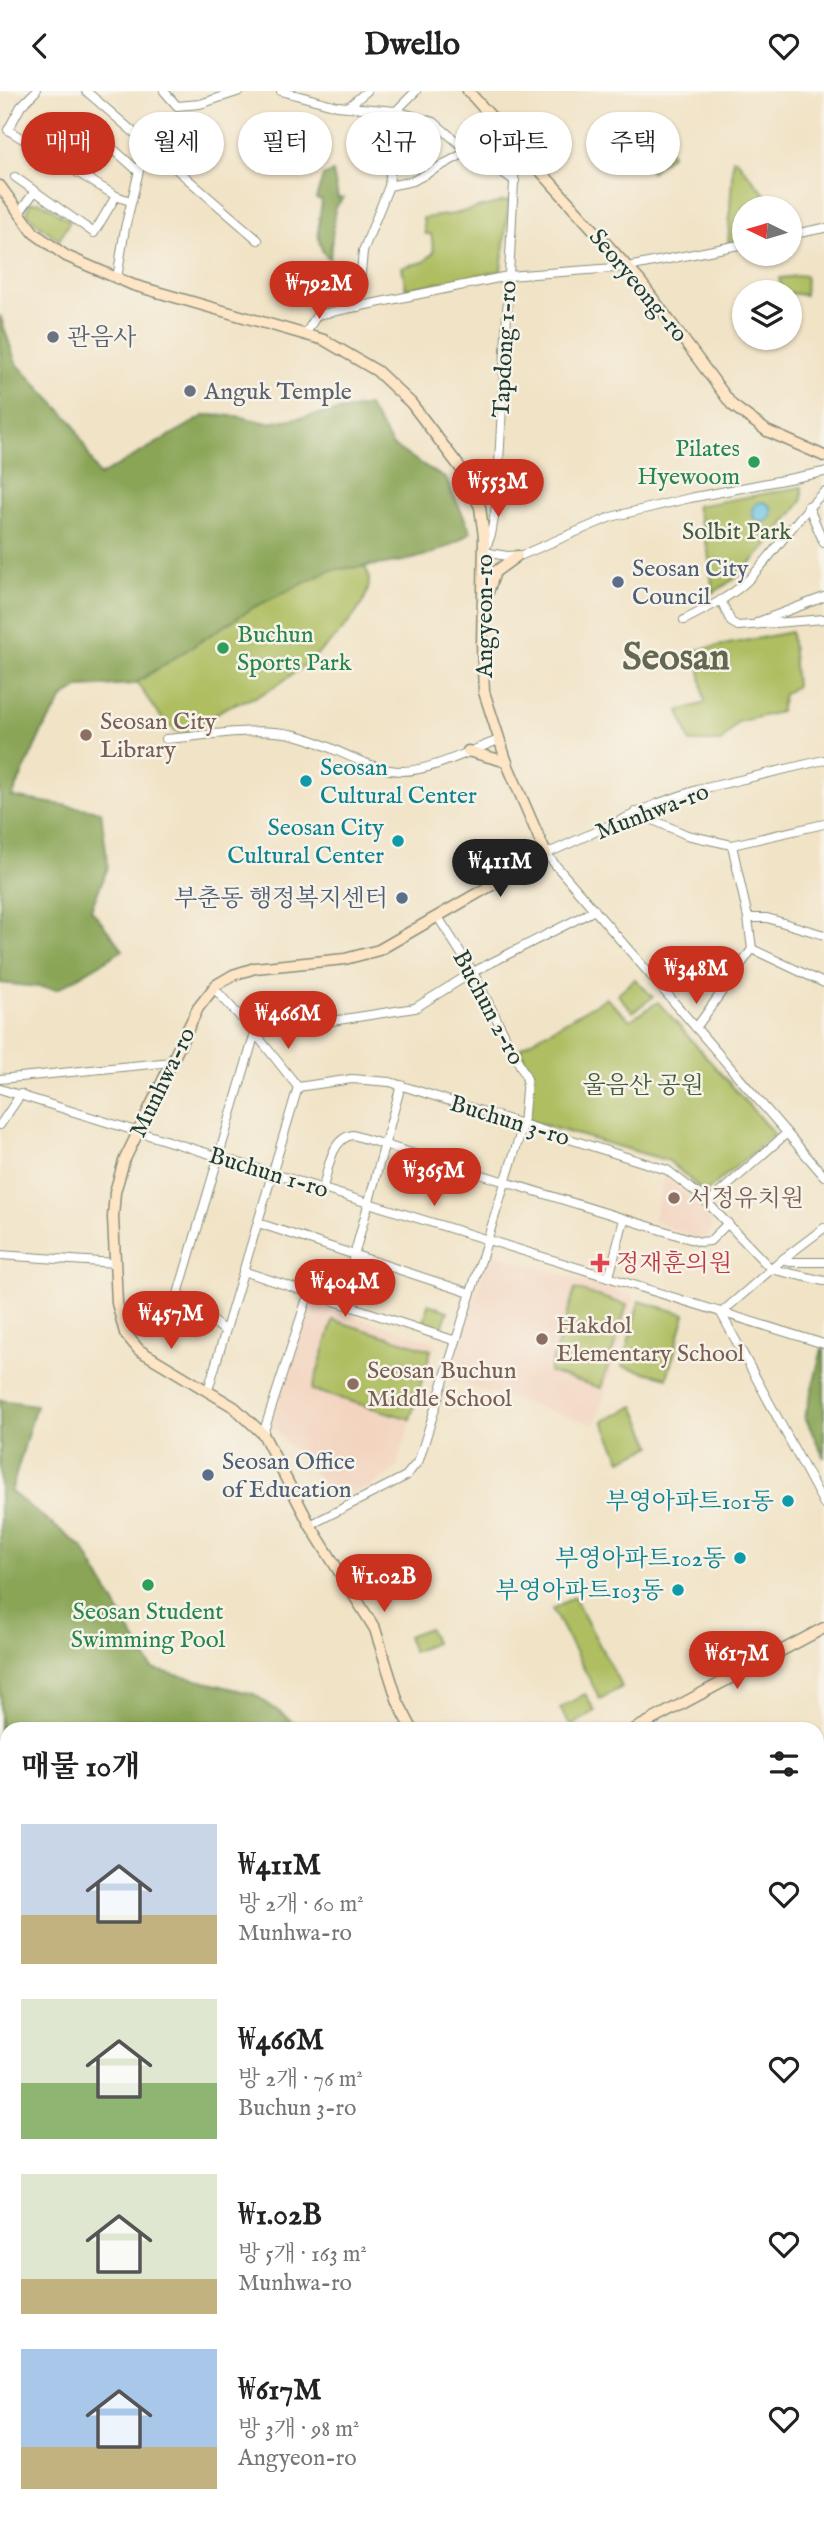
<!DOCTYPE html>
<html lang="ko">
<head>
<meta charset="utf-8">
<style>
	:root { --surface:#fff; --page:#f6f6f6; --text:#222; --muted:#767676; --accent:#c8321e }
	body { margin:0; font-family:"IM FELL English","Noto Serif KR",serif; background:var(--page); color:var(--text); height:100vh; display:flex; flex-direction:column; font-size:26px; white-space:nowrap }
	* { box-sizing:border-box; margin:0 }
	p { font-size:23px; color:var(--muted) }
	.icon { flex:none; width:38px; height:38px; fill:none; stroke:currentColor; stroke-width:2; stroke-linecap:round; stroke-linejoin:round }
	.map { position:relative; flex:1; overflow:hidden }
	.side { position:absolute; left:0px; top:1631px; width:824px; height:800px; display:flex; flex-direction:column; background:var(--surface); border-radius:21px 21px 0 0; box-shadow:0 2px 5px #0004 }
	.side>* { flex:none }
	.hud { position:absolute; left:21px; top:21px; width:782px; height:63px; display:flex; gap:14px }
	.needle { width:46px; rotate:275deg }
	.tools { position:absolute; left:732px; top:105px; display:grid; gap:14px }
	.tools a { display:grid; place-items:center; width:70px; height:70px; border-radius:50%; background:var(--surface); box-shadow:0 2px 5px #0004; font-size:35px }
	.price { position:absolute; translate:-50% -60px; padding:0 16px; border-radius:24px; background:var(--accent); color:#fff; font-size:23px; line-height:46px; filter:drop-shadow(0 2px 4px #0008) }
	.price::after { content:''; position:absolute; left:50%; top:42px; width:21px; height:16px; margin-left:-10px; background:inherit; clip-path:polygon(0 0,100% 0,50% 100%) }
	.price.current { background:#222; color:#fff }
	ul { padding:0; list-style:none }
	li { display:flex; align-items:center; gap:21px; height:175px; padding:0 21px }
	li span { display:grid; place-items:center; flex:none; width:196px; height:140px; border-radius:0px; color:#555 }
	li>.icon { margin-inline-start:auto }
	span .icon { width:84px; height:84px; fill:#fffc; stroke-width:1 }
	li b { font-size:30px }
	h2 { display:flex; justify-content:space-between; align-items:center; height:84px; padding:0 21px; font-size:30px }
	.tag { padding:0 24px; border-radius:32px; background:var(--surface); box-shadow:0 2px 5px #0004; font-size:24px; line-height:63px }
	.tag.current { background:var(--accent); color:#fff }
	header { display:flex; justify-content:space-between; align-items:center; height:91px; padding:0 21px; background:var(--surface); font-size:32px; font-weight:700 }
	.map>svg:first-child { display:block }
	.built { fill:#f3d4bf }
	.green { fill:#aebe61; stroke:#667e4a; stroke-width:2 }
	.forest { fill:#8aa557; stroke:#547146; stroke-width:2 }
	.water { fill:#65c2e3; stroke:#42808c; stroke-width:2 }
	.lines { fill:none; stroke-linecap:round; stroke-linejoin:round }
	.street-casing { stroke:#88907d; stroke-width:10 }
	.secondary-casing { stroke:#88907d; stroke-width:13 }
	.highway-casing { stroke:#88907d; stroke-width:17 }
	.street { stroke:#fff; stroke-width:8 }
	.secondary { stroke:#fde5c5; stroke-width:10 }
	.highway { stroke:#f9bf6d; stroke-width:14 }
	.worship-dot { fill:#6b7280; stroke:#f7f3e8; stroke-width:2.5 }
	.leisure-dot { fill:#2e9e5b; stroke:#f7f3e8; stroke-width:2.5 }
	.service-dot { fill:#5c6f8a; stroke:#f7f3e8; stroke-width:2.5 }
	.education-dot { fill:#8d6e63; stroke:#f7f3e8; stroke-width:2.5 }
	.culture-dot { fill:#0f9aa8; stroke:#f7f3e8; stroke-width:2.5 }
	.health-dot { fill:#e0444e; stroke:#f7f3e8; stroke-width:2.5 }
	.labels { text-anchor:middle; stroke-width:5; stroke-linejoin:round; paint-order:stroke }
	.street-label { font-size:24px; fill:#1f3d34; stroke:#f7f3e8 }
	.worship-label { font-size:24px; fill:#5b616d; stroke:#f7f3e8; text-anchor:start }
	.leisure-label { font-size:24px; fill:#27864d; stroke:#f7f3e8; text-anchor:end }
	.park-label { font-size:24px; fill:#435d3f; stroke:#f7f3e8 }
	.service-label { font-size:24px; fill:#4e5e75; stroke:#f7f3e8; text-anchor:start }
	.education-label { font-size:24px; fill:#785e54; stroke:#f7f3e8; text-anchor:start }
	.culture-label { font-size:24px; fill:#0d838f; stroke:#f7f3e8; text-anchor:end }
	.health-label { font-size:24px; fill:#be3a42; stroke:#f7f3e8; text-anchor:start }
	.town-label { font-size:38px; font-weight:bold; fill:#646851; stroke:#f7f3e8 }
</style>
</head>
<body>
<header><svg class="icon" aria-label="back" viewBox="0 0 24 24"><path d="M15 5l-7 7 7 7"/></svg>Dwello<svg class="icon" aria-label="heart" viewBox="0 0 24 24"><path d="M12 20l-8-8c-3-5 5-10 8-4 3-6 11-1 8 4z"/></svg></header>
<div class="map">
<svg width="824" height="2430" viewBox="0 0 824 2430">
	<rect width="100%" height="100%" fill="#f7f3e8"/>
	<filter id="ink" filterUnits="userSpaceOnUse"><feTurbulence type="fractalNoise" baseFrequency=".0143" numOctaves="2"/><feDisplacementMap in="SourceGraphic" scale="14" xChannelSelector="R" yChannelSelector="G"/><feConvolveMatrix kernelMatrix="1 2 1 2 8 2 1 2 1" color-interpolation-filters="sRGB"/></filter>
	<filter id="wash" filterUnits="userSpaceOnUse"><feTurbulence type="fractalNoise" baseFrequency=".00686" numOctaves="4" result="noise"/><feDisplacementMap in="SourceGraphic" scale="28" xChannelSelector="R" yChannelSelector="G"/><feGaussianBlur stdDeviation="1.57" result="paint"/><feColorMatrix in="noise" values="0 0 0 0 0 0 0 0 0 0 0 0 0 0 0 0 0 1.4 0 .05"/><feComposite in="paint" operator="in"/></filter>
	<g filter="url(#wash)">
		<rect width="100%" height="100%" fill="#f1e3c6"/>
		<g class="built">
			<polygon points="665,1086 713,1128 709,1145 699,1148 653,1130"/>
			<polygon points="489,1161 635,1206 595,1334 450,1289"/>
			<polygon points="310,1211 436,1252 396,1378 369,1396 335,1406 270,1333"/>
		</g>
		<g class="green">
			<polygon points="648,35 672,63 651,81 627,54"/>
			<polygon points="733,68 736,68 772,112 784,112 791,118 794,137 789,138 789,117 744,117 744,150 728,152"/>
			<polygon points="509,109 501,180 406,198 402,176 424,171 434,161 431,143 425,143 423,127 454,123"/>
			<polygon points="41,111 70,130 59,149 34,130 27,122 30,112"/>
			<polygon points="806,184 805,204 782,201 779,187"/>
			<polygon points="802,396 802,410 770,451 740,484 713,502 708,460 696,415"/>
			<path d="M290,457L363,474C395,509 291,588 264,602C250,610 233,611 220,620C209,628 199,644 184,643C162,640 134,584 122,566Z"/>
			<polygon points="791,541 796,595 784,603 780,621 738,631 721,651 690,651 679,620 705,612 697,559"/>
			<polygon points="635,888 653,906 633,921 617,903"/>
			<polygon points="606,907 630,929 658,911 774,1043 705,1102 669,1070 526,1029 530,992 521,956"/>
			<polygon points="575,1198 627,1214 601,1297 549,1281"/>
			<polygon points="639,1210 685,1223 667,1287 622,1275"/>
			<polygon points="428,1213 448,1220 442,1237 424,1231"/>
			<polygon points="333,1229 431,1259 410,1328 312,1299"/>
			<polygon points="634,1315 652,1355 621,1369 603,1330"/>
			<polygon points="574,1506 622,1596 600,1608 552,1518"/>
			<polygon points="429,1537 435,1552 413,1561 407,1545"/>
			<polygon points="585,1603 595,1620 571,1635 560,1617"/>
		</g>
		<g class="forest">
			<path d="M333,81L338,107H343L335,117L330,168C312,156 320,127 322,109L316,108L323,85Z"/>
			<path d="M0,224L16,272L73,332L99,385L206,324L236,325L268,332L368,315L393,355L446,388L471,441C431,473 380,473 331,479L254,516L134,593L80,596L64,606L42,640L12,706L101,720L108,776L91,818L123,859L58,898L0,892Z"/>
			<polygon points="822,1258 824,1259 824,1367 805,1326"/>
			<polygon points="0,1309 36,1314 11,1401 83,1457 152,1578 254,1603 303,1638 7,1638 7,2424 85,2424 67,2430 0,2430"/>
			<polygon points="824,2032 824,2430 439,2430 443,2424 817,2424 817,2034"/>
		</g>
		<circle class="water" cx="762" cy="421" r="10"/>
	</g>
	<g filter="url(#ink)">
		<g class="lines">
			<g class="street-casing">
				<g id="street">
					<polyline points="36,0 21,15 8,39 116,105 130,110"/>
					<polyline points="86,0 258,149"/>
					<polyline points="164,0 177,15 200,13 240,0"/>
					<polyline points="281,0 337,15 396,20 434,31 456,50 515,90"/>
					<polyline points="348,16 367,0"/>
					<polyline points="516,53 497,410 491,444 484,461 507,465 522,464 611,426 690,407 824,381"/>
					<polyline points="66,75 76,58 92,39 138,80"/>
					<polyline points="15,86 94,142 116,105"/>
					<polyline points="389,95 413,90 470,59"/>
					<polyline points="19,122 35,100"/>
					<polyline points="789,144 824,137"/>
					<polyline points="117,188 125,137 146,51"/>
					<polyline points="358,216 363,160 389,95 396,20 416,0"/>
					<polyline points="306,242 317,224 508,185 628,176 744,153"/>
					<polyline points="808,415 824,452"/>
					<polyline points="721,509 731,531 738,535 824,528"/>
					<path d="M684,529C705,518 727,508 745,492C774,465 794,428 824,401"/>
					<polyline points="758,531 824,506"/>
					<path d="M166,648C207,645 254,635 295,644C330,652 367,680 402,680C431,680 471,659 499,649"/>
					<polyline points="824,669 697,699 659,712 546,763 824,1085"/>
					<polyline points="635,721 687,744 732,754 824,733"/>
					<polyline points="748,827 767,827 824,844"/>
					<polyline points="752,858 824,892"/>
					<polyline points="213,896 255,942 298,996"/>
					<polyline points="696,937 752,858 748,827 732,754"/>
					<polyline points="0,988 172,971"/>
					<polyline points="0,998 824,1253"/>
					<polyline points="0,1034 21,1003"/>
					<path d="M323,1097C328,1079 331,1047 353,1044L700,1151L710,1150L728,1132"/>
					<polyline points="708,1112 787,1042"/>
					<polyline points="258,1132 470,1202"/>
					<polyline points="0,1164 115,1172"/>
					<polyline points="783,1168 791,1171 824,1171"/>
					<polyline points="243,1180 456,1250"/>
					<polyline points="609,1186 624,1128"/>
					<polyline points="341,1212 401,994"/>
					<polyline points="721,1222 824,1413"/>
					<polyline points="721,1222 783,1168 824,1137"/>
					<polyline points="225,1240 178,1203 255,942 415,917 473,881 595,819"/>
					<polyline points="208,1299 298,996 352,988 390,991 667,1079 702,1106 771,1178 824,1190"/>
					<polyline points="263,1343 309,1201"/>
					<polyline points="310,1434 406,1385 419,1369 523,1034 527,988 473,881 438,826"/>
					<polyline points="817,1678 824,1664"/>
					<polyline points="821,1757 824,1752"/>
					<polyline points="817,1982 824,1983"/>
					<polyline points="427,2430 429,2424"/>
				</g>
			</g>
			<g class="secondary-casing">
				<g id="secondary">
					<polyline points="468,0 640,190 732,314 767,340 824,365"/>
					<polyline points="0,95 34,142 66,165 133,194 324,249 377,280 411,312 462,379 480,416 484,446 482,553 484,601 508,675 546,763 379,859 345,868 255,877 233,884 216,894 198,917 124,1070 115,1101 113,1126 117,1212 125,1242 139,1259 234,1316 263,1343 310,1434 375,1538 398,1611 412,1638"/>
					<polyline points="488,501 495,481 517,465"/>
					<polyline points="468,660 507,671"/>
					<polyline points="635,1638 824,1537"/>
					<polyline points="276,2430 288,2424"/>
				</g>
			</g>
			<g class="highway-casing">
				<g id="highway">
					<polyline points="817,2074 824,2071"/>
					<polyline points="817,2089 824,2087"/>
					<polyline points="201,2430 215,2424"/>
					<polyline points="219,2430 230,2424"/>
				</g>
			</g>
			<use href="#street" class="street"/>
			<use href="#secondary" class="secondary"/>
			<use href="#highway" class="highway"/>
		</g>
	</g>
	<g class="worship-dot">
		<circle cx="53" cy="246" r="7"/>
		<circle cx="190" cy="300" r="7"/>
	</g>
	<g class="leisure-dot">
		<circle cx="754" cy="371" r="7"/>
		<circle cx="223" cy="557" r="7"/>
		<circle cx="148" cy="1494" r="7"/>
	</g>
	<g class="service-dot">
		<circle cx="618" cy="491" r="7"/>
		<circle cx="402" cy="807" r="7"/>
		<circle cx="208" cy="1384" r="7"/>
	</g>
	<g class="education-dot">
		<circle cx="86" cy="644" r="7"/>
		<circle cx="674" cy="1107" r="7"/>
		<circle cx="542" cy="1248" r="7"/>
		<circle cx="353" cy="1293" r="7"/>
	</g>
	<g class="culture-dot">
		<circle cx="306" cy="690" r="7"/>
		<circle cx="398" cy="750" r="7"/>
		<circle cx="788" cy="1410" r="7"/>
		<circle cx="740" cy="1467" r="7"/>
		<circle cx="678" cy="1499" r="7"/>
	</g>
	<path class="health-dot" d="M596.5 1161.5h7v7h7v7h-7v7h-7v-7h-7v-7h7z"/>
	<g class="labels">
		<g class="street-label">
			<text transform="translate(639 194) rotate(50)" y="8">Seoryeong-ro</text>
			<text transform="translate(504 258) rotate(-87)" y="8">Tapdong 1-ro</text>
			<text transform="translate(484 525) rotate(-90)" y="8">Angyeon-ro</text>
			<text transform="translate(652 720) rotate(-21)" y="8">Munhwa-ro</text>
			<text transform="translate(489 916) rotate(62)" y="8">Buchun 2-ro</text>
			<text transform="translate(162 991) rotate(-64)" y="8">Munhwa-ro</text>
			<text transform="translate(510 1029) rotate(17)" y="8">Buchun 3-ro</text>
			<text transform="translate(269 1081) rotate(17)" y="8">Buchun 1-ro</text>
		</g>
		<g class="worship-label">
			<text x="67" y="254">관음사</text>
			<text x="204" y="308">Anguk Temple</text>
		</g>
		<g class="leisure-label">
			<text x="740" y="365">Pilates<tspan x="740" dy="28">Hyewoom</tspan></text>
			<text x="237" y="551" text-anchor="start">Buchun<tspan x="237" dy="28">Sports Park</tspan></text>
			<text x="148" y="1528" text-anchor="middle">Seosan Student<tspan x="148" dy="28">Swimming Pool</tspan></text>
		</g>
		<g class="park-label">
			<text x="737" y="448">Solbit Park</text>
			<text x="643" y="1002">울음산 공원</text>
		</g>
		<g class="service-label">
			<text x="632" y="485">Seosan City<tspan x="632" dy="28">Council</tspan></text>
			<text x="388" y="815" text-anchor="end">부춘동 행정복지센터</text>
			<text x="222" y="1378">Seosan Office<tspan x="222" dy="28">of Education</tspan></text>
		</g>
		<g class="education-label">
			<text x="100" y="638">Seosan City<tspan x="100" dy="28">Library</tspan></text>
			<text x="688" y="1115">서정유치원</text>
			<text x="556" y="1242">Hakdol<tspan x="556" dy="28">Elementary School</tspan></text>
			<text x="367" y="1287">Seosan Buchun<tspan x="367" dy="28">Middle School</tspan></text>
		</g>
		<g class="culture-label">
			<text x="320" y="684" text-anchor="start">Seosan<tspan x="320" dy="28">Cultural Center</tspan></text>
			<text x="384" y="744">Seosan City<tspan x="384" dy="28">Cultural Center</tspan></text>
			<text x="774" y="1418">부영아파트101동</text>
			<text x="726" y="1475">부영아파트102동</text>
			<text x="664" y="1507">부영아파트103동</text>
		</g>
		<g class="health-label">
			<text x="616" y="1180">정재훈의원</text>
		</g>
		<g class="town-label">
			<text x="676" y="578">Seosan</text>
		</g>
	</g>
</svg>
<div class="tools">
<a><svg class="needle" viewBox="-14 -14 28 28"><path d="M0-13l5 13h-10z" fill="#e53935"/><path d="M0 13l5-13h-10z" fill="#767676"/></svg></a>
<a><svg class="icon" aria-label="layers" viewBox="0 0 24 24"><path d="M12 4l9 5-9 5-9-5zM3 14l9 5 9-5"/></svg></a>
</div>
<b class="price" style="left:319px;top:230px">₩792M</b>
<b class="price" style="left:498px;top:428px">₩553M</b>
<b class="price current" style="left:500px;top:808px">₩411M</b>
<b class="price" style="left:696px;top:915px">₩348M</b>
<b class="price" style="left:288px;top:960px">₩466M</b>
<b class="price" style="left:434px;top:1117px">₩365M</b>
<b class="price" style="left:345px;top:1228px">₩404M</b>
<b class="price" style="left:171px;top:1260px">₩457M</b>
<b class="price" style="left:384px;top:1523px">₩1.02B</b>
<b class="price" style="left:737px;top:1600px">₩617M</b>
<div class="hud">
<a class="tag current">매매</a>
<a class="tag">월세</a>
<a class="tag">필터</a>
<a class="tag">신규</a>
<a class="tag">아파트</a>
<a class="tag">주택</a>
</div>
<section class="side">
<h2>매물 10개<svg class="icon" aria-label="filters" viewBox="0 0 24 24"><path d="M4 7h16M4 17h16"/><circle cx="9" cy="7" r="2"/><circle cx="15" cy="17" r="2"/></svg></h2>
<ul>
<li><span style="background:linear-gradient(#c9d6e8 65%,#c2b280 0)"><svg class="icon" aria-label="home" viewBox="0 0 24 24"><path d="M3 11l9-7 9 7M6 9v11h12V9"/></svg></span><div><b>₩411M</b><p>방 2개 · 60 m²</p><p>Munhwa-ro</p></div><svg class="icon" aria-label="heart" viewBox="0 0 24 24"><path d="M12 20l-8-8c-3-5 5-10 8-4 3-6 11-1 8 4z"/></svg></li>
<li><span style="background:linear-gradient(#dfe7d0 60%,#8fb573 0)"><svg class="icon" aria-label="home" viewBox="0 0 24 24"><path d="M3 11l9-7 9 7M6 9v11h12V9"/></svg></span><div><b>₩466M</b><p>방 2개 · 76 m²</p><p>Buchun 3-ro</p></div><svg class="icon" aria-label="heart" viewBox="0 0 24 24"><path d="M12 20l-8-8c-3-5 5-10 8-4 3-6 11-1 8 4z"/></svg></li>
<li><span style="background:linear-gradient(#dfe7d0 75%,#c2b280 0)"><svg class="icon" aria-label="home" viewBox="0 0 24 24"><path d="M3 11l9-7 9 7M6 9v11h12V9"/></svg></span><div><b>₩1.02B</b><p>방 5개 · 163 m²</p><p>Munhwa-ro</p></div><svg class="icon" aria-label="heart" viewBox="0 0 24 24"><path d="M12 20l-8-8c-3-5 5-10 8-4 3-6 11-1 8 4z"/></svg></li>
<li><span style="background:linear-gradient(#a9c7e8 70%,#c2b280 0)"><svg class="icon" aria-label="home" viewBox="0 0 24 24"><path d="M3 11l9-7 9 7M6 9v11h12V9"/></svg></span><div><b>₩617M</b><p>방 3개 · 98 m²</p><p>Angyeon-ro</p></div><svg class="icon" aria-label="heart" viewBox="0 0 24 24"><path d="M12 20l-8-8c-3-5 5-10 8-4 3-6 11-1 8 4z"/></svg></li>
</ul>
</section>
</div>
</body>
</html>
